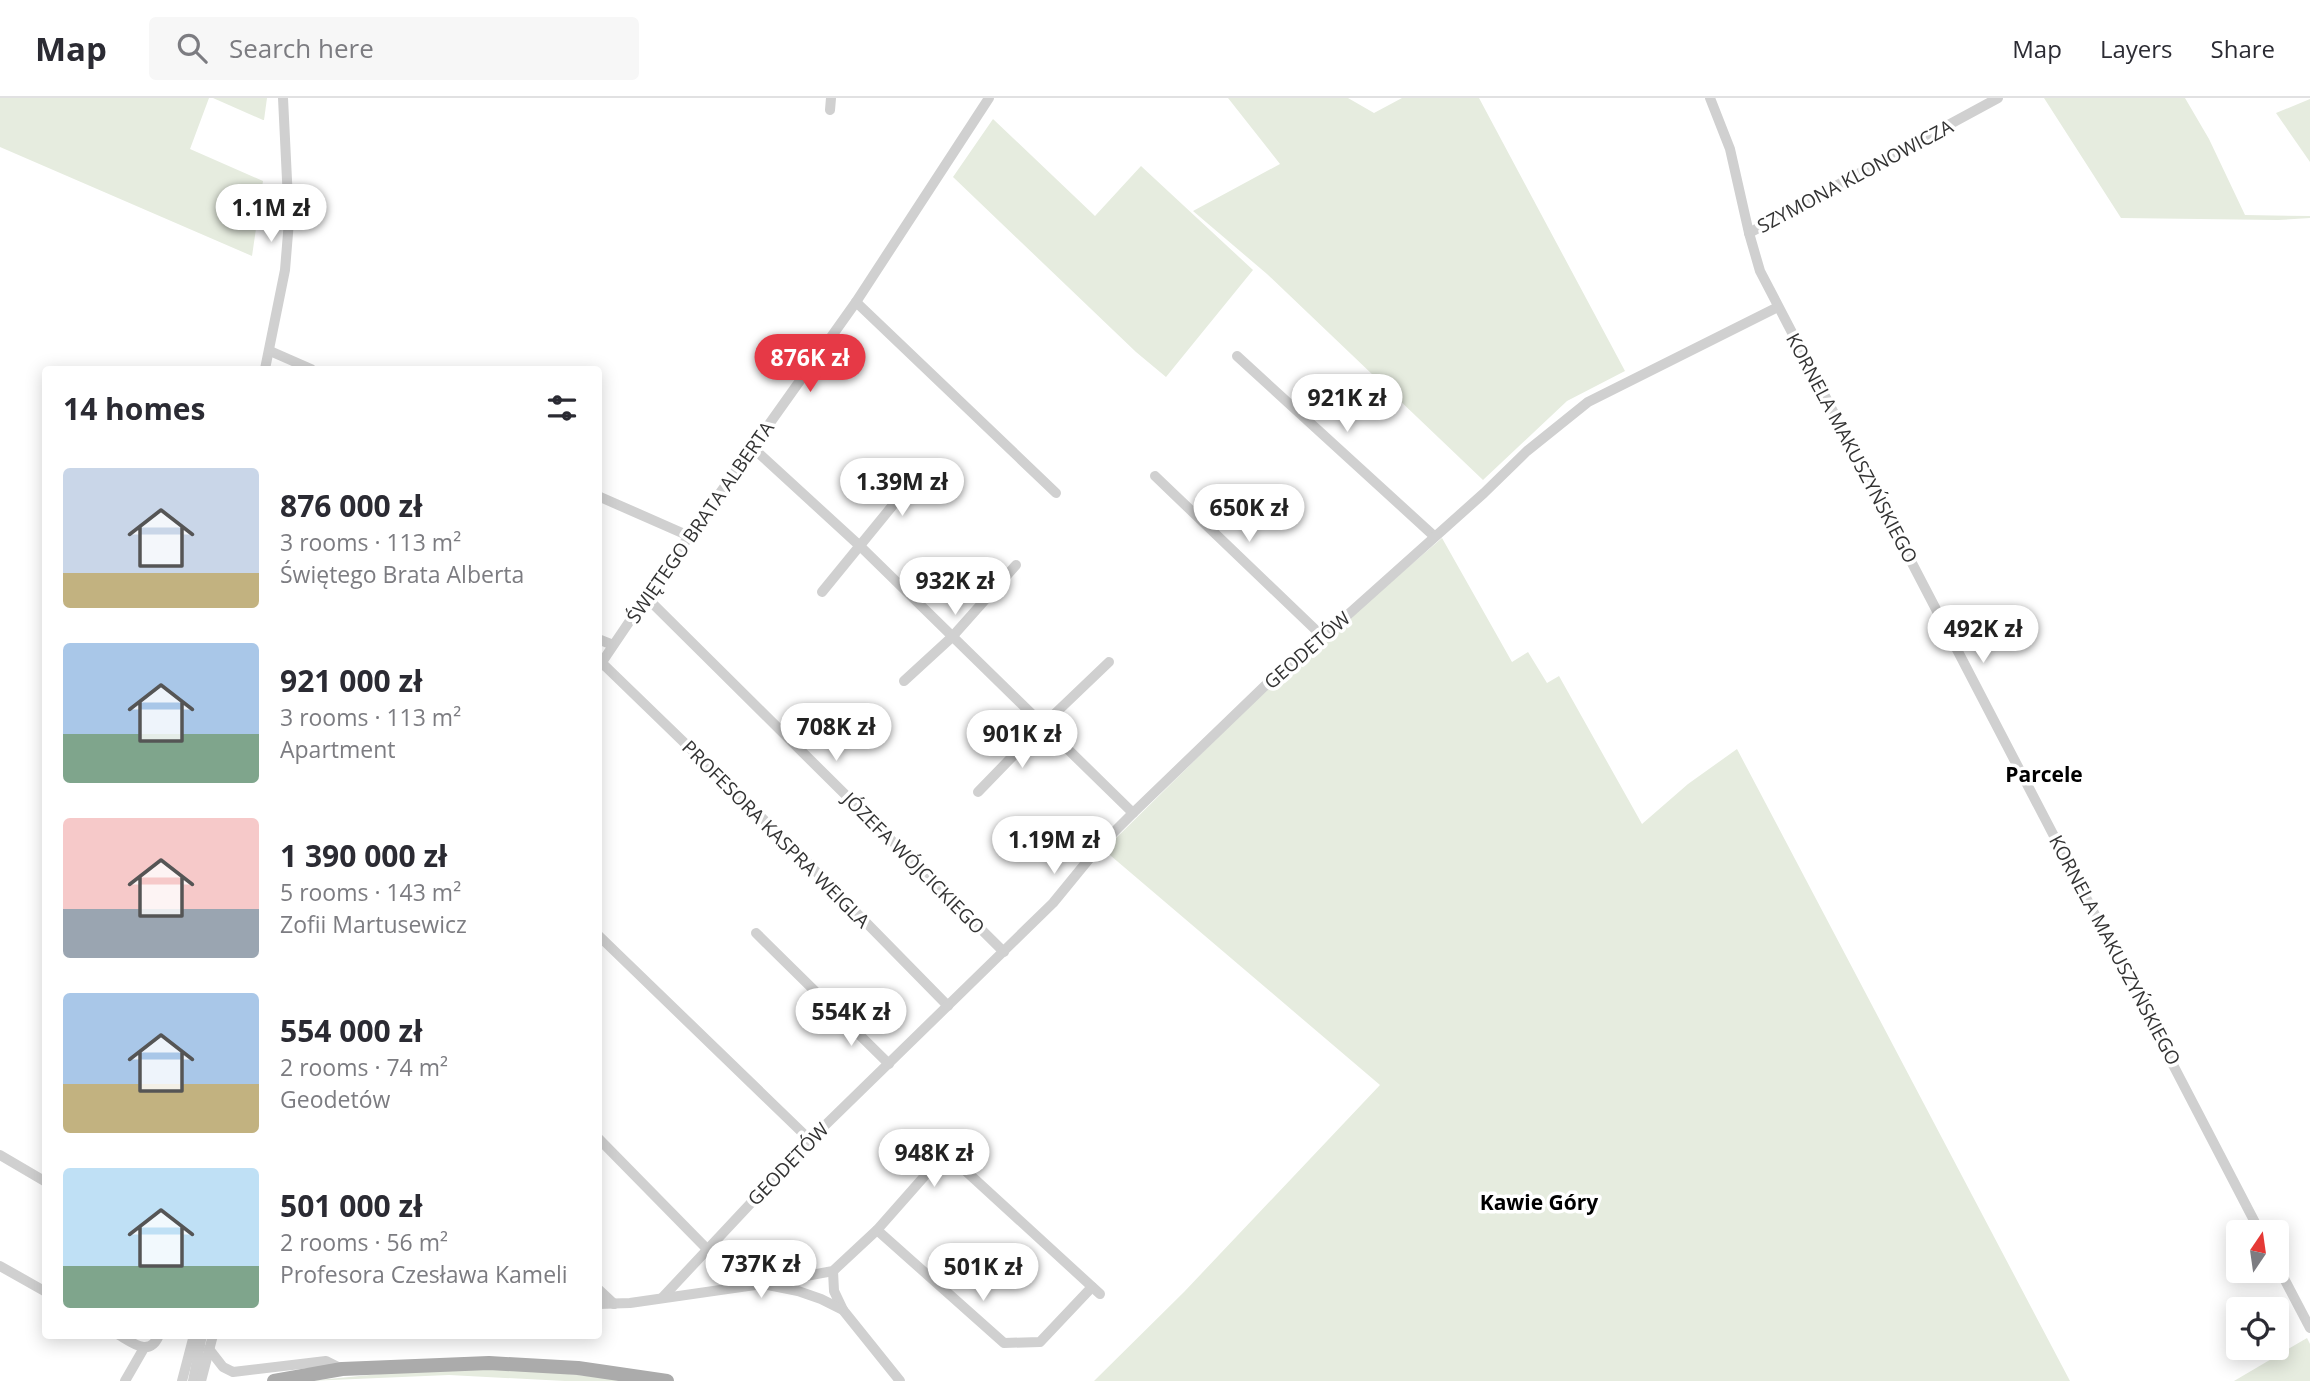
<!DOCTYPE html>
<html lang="en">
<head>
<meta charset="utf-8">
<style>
	:root { --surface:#fff; --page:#f7f7f7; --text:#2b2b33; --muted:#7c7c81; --line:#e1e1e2; --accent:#e63946 }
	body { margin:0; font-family:"Open Sans",sans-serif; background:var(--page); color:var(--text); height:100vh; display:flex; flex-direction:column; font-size:26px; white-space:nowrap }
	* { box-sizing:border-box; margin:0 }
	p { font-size:23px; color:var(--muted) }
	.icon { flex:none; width:38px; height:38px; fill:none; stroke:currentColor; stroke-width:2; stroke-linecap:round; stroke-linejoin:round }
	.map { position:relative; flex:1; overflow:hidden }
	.drawer { position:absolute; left:42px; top:268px; width:560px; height:973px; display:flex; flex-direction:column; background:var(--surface); border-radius:7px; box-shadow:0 4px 18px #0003 }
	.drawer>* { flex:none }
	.needle { width:46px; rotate:13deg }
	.tools { position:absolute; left:2226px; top:1122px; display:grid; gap:14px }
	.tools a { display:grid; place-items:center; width:63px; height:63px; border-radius:7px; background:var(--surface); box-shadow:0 4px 18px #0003; font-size:35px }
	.price { position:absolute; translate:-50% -60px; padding:0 16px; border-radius:24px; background:#fff; color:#222; font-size:23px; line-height:46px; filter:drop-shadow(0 2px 4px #0008) }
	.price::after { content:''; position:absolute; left:50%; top:42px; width:21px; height:16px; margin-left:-10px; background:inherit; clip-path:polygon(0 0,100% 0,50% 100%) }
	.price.current { background:var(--accent); color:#fff }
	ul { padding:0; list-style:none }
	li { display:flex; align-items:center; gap:21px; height:175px; padding:0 21px }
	li span { display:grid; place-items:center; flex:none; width:196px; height:140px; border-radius:7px; color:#555 }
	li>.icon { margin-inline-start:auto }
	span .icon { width:84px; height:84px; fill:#fffc; stroke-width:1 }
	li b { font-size:30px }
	h2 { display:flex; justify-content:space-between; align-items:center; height:84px; padding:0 21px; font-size:30px }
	header { display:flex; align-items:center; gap:42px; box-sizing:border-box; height:98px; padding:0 35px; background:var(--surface); border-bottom:2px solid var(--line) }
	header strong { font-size:33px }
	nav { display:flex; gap:38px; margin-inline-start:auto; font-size:24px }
	.search { width:490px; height:63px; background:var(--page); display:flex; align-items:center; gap:18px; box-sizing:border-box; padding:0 24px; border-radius:7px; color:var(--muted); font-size:26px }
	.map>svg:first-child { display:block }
	.green { fill:#e6ecdf }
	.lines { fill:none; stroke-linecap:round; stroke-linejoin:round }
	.minor { stroke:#d0d0d0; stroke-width:10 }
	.major { stroke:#ababab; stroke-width:14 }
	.labels { text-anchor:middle; stroke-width:7; stroke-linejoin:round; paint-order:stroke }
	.street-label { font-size:19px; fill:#333; stroke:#fff }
	.neighbourhood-label { font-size:21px; font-weight:bold; fill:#000; stroke:#fff }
</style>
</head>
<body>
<header>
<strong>Map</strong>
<div class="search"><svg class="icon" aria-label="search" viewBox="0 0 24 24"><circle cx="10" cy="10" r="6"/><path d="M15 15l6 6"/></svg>Search here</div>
<nav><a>Map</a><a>Layers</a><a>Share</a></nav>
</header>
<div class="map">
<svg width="2310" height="1283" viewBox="0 0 2310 1283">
	<rect width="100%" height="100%" fill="#fff"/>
	<g class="green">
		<polygon points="0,0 209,0 190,51 263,83 252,158 0,49"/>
		<polygon points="213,0 267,0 264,22 263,22"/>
		<polygon points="1228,0 1348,0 1374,15 1402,0 1479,0 1625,273 1567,303 1483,382 1267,176 1193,113 1280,66"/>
		<polygon points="2044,0 2185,0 2209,41 2245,117 2310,118 2310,120 2278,122 2121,120"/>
		<polygon points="2310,1 2310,64 2276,15"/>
		<polygon points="993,21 1095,118 1141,68 1253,172 1166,279 1136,254 953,79"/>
		<polygon points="1442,440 1512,564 1528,554 1547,585 1559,578 1642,726 1688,686 1737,651 2070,1283 1094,1283 1184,1194 1380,987 1104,752 1268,590"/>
		<polygon points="2307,1240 2310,1246 2310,1283 2234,1283"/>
		<polygon points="511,1270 636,1283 565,1283 449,1277 308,1283 411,1273"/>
	</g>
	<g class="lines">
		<g class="minor">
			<polyline points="1710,0 1730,51 1749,135 1760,173 2260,1134"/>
			<polyline points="830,12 831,0"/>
			<polyline points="1749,135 1998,0"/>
			<polyline points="856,204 1056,395"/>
			<polyline points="270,253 311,271"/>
			<polyline points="1237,258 1434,438"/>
			<polyline points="265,271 285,172 289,123 283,0"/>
			<polyline points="753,350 861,449 1133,715"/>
			<polyline points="1155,378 1321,537"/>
			<polyline points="598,398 689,438"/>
			<polyline points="822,494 920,374"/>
			<polyline points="646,499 1004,854"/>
			<polyline points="598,541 613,547"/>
			<polyline points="602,565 790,747 948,908"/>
			<polyline points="598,570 646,499 856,204 989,0"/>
			<polyline points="904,583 952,539 1016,467"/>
			<polyline points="978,694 1042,628 1109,564"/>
			<polyline points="756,835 889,966"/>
			<polyline points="598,837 810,1042"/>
			<polyline points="598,1040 707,1151"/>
			<polyline points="0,1057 46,1084"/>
			<polyline points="877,1132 1004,1245 1040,1244 1092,1189"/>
			<polyline points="2277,1167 2310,1230"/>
			<polyline points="0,1168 46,1194"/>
			<polyline points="833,1173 834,1193 843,1212"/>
			<polyline points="762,1186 833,1173 877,1132 937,1064 957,1065 1100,1196"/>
			<polyline points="598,1191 614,1206"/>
			<polyline points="662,1200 810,1042 1053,805 1098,750 1133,715 1298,556 1342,522 1484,395 1527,353 1588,304 1778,209"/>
			<polyline points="598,1206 630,1205 762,1186 798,1193 821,1201 843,1212 900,1283"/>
			<path d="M119,1237C134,1246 150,1259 159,1237"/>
			<polyline points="209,1251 223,1269 233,1274 326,1263 342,1271"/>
			<polyline points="125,1283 144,1250"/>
			<polyline points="182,1283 194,1237"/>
			<polyline points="193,1283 202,1237"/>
			<polyline points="201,1283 213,1237"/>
		</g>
		<polyline class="major" points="274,1283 342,1271 489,1265 578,1270 667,1283"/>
	</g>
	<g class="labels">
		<g class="street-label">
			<text transform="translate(1855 78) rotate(-28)" y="7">SZYMONA KLONOWICZA</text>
			<text transform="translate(1852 350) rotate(62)" y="7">KORNELA MAKUSZYŃSKIEGO</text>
			<text transform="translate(700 424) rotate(-55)" y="7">ŚWIĘTEGO BRATA ALBERTA</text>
			<text transform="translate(1307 552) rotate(-41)" y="7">GEODETÓW</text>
			<text transform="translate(776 736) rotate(45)" y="7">PROFESORA KASPRA WEIGLA</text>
			<text transform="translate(914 765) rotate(45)" y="7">JÓZEFA WÓJCICKIEGO</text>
			<text transform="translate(2115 852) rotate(62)" y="7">KORNELA MAKUSZYŃSKIEGO</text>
			<text transform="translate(788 1066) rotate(-46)" y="7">GEODETÓW</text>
		</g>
		<g class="neighbourhood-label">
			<text x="2044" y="684">Parcele</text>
			<text x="1539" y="1112">Kawie Góry</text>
		</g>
	</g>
</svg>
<div class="tools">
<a><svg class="needle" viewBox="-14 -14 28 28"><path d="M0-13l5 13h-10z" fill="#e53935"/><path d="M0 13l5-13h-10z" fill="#7c7c81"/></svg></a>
<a><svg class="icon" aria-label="locate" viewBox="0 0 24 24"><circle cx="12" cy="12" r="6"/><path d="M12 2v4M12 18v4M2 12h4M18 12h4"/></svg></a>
</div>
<b class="price" style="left:271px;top:146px">1.1M zł</b>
<b class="price current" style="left:810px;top:296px">876K zł</b>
<b class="price" style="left:1347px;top:336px">921K zł</b>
<b class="price" style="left:902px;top:420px">1.39M zł</b>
<b class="price" style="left:1249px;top:446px">650K zł</b>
<b class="price" style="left:955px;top:519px">932K zł</b>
<b class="price" style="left:1983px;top:567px">492K zł</b>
<b class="price" style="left:836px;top:665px">708K zł</b>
<b class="price" style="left:1022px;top:672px">901K zł</b>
<b class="price" style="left:1054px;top:778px">1.19M zł</b>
<b class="price" style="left:851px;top:950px">554K zł</b>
<b class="price" style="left:934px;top:1091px">948K zł</b>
<b class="price" style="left:761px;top:1202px">737K zł</b>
<b class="price" style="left:983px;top:1205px">501K zł</b>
<section class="drawer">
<h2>14 homes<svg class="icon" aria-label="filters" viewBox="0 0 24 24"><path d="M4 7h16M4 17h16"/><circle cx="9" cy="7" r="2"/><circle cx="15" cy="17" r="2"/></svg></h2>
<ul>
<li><span style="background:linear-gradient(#c9d6e8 75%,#c2b280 0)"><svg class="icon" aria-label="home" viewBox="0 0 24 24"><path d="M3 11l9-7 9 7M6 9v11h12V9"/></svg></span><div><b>876 000 zł</b><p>3 rooms · 113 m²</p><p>Świętego Brata Alberta</p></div></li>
<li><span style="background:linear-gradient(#a9c7e8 65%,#7fa58c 0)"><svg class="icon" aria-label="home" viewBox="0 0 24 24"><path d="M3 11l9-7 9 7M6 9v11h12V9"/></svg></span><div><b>921 000 zł</b><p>3 rooms · 113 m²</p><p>Apartment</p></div></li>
<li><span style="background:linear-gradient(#f6c9c9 65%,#9aa5b1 0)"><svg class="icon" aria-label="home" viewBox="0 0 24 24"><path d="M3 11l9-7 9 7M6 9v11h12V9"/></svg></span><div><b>1 390 000 zł</b><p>5 rooms · 143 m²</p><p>Zofii Martusewicz</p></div></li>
<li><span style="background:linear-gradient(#a9c7e8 65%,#c2b280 0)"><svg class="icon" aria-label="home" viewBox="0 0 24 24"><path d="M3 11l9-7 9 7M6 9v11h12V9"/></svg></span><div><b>554 000 zł</b><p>2 rooms · 74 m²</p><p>Geodetów</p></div></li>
<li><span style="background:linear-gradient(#bfe0f5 70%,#7fa58c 0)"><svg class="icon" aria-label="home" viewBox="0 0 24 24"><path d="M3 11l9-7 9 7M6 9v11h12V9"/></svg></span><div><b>501 000 zł</b><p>2 rooms · 56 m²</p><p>Profesora Czesława Kameli</p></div></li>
</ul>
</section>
</div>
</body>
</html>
